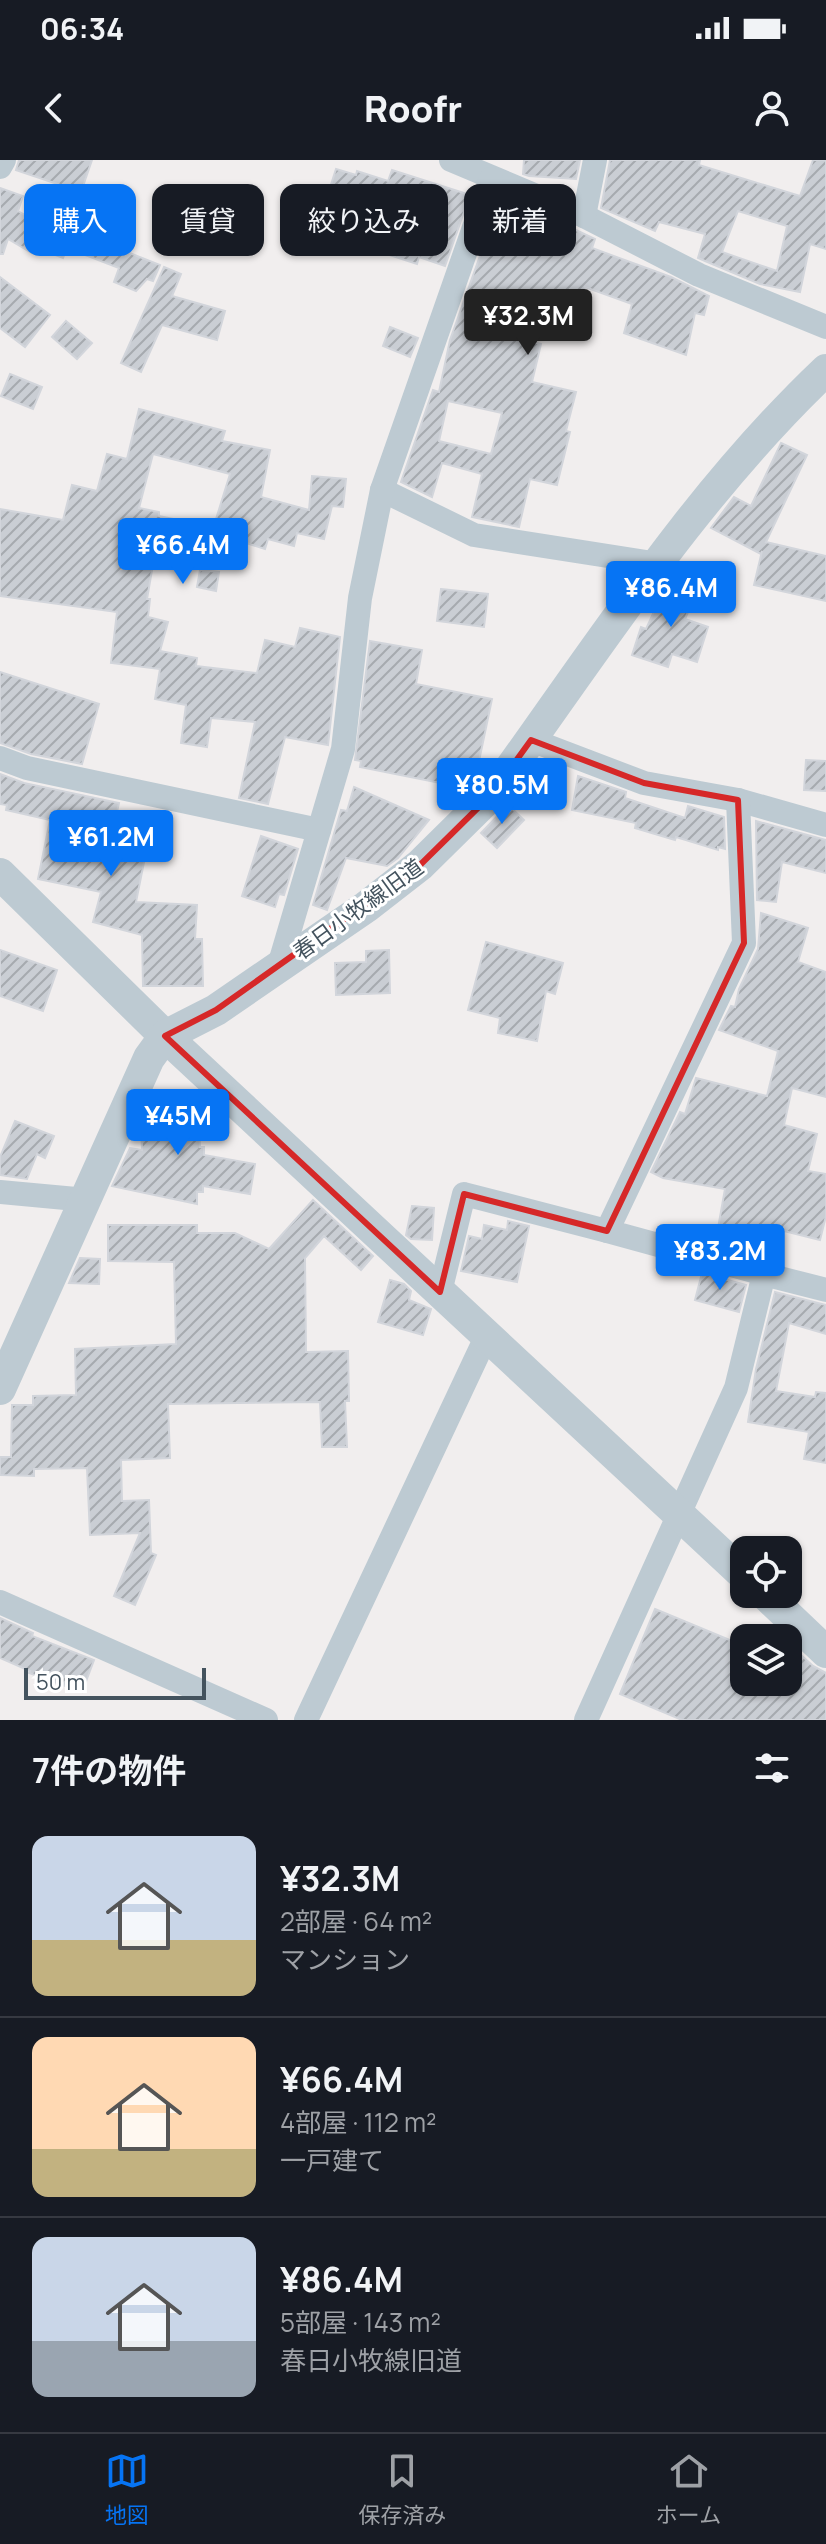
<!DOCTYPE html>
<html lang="ja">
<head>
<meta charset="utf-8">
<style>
	:root { --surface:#171b24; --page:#20242c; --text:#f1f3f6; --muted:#9ea1a6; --line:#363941; --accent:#0674f4 }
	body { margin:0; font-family:Manrope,"Noto Sans JP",sans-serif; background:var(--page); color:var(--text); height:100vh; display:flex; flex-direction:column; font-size:30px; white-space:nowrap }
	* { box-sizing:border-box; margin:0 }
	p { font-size:26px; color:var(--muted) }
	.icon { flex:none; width:44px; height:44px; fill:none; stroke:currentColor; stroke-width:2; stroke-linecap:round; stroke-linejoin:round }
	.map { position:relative; height:1560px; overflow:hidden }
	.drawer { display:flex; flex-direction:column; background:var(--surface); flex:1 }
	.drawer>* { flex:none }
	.banner { position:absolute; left:24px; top:24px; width:778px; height:72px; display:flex; gap:16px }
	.buttons { position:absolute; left:730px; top:1376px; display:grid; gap:16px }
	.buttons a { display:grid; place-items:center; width:72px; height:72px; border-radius:16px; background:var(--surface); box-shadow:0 2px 6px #0004; font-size:40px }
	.scale { position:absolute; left:24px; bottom:20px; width:182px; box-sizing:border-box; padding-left:8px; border:4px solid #44535e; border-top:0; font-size:22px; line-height:28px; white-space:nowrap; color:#44535e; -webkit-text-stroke:6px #fff; paint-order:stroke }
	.price { position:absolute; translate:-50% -68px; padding:0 18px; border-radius:8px; background:var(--accent); color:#fff; font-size:26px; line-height:52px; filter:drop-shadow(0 2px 4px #0008) }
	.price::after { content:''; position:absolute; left:50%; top:48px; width:24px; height:18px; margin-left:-12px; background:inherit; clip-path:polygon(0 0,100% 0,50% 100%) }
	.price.current { background:#222; color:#fff }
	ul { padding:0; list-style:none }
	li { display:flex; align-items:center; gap:24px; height:200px; padding:0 32px }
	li+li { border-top:2px solid var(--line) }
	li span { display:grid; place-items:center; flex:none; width:224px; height:160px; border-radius:16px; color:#555 }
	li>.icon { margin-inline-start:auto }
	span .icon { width:96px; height:96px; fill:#fffc; stroke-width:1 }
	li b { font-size:34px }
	h2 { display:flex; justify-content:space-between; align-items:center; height:96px; padding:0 32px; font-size:34px }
	.pill { padding:0 28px; border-radius:16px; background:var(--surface); box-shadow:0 2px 6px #0004; font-size:28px; line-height:72px }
	.pill.current { background:var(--accent); color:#fff }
	.status { display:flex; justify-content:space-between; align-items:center; height:56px; padding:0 40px; background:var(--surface); direction:ltr }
	.status svg { height:22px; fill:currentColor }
	header { display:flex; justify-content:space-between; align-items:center; height:104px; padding:0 32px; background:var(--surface); font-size:36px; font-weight:800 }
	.tabs { display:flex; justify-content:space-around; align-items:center; height:112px; border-top:2px solid var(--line); background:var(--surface); font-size:22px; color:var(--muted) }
	.tabs a { display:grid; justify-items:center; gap:4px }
	.tabs .current { color:var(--accent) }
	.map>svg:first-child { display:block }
	.building { fill:url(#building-hatch); stroke:#d2d5db; stroke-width:2; fill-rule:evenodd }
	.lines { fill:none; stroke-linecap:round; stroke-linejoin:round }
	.minor { stroke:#bdcad2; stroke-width:24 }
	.tertiary { stroke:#bdcad2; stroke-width:32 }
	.marked { fill:none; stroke:#d62828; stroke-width:6; stroke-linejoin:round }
	.labels { text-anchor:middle; stroke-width:6; stroke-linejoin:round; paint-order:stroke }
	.street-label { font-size:22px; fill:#44535e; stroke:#fff }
</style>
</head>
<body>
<div class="status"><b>06:34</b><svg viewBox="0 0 49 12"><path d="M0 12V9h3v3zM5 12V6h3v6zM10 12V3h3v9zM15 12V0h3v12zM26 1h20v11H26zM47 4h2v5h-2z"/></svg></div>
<header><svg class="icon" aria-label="back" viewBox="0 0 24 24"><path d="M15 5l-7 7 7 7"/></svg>Roofr<svg class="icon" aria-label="person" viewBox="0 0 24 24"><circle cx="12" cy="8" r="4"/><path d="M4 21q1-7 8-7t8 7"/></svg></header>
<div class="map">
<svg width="826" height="1560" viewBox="0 0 826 1560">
	<defs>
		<pattern id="building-hatch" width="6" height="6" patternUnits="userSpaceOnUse" patternTransform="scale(2)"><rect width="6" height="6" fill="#caced4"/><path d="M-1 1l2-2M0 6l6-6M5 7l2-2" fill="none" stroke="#a6aaaf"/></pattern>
	</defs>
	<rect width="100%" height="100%" fill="#f1eeee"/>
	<g class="building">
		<polygon points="19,0 92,0 81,32 16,10"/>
		<polygon points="524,0 580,0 576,19 529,16 523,14"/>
		<path d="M610,0H700L699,5L800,36L813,0H826V89L810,84L800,132L760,124L705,101L698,98L705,74L659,62L655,71L601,48ZM738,51L787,66L777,111L722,92Z"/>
		<polygon points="336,9 356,15 357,11 388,21 392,10 470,35 445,106 419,97 417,104 316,71"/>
		<polygon points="0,28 23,36 18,51 52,70 68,29 131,57 117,88 160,105 153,121 147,119 136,131 114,122 119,108 67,88 63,98 35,87 32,93 8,79 3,94 0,94"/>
		<path d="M501,37L515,43L513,47L555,60L595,79L592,88L671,117L709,136L704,155L695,153L686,195L624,173L632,144L585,127L575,157L532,142L519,179L541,184L532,222L576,232L566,271L570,272L557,325L530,319L519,367L472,357L482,314L442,303L432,337L401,322L433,230L439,232L450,180ZM448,241L502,253L491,294L439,281Z"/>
		<polygon points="164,107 181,114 172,136 225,151 217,180 162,165 141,212 121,203"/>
		<polygon points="0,117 50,155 25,187 0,168"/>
		<polygon points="66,161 92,183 77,199 52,177"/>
		<polygon points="390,167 418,178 410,197 383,186"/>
		<polygon points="10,214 42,227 33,249 1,236"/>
		<polygon points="139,249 225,271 222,281 270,290 261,337 309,350 312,316 346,319 343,347 332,346 324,379 297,373 294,386 268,379 265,389 212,372 230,314 153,294 139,348 159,352 159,356 207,366 201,395 156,387 147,439 150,439 148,457 168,462 160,491 197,498 196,506 257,513 265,480 295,487 300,468 340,477 328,585 285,577 268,644 239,638 255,562 211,558 207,587 181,583 186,545 155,539 160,509 111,503 117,452 0,436 0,349 63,360 72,325 97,331 107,294 127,299"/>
		<polygon points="781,283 807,295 766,382 826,396 826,441 754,425 762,391 761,394 711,368 734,337 751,346"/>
		<polygon points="200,410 219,412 216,431 197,427"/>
		<polygon points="668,421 696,433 685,459 708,467 697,502 672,494 668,507 632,495 641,467 646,469"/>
		<polygon points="441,429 488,434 484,467 437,461"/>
		<polygon points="370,481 422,490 416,524 492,539 474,625 470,629 360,607 361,601 355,600"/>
		<polygon points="0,512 99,544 82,604 31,594 0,583"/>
		<polygon points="806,600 826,601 826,631 804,630"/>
		<polygon points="0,614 24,623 119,643 113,670 149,677 136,742 197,745 195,779 202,779 203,826 143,826 142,775 93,762 101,732 38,719 50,660 6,650 7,645 0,644"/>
		<polygon points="578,616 626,632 625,638 685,658 688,646 724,657 725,689 718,687 718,690 676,677 675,680 635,668 636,663 572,650"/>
		<polygon points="354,627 429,660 398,698 387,706 346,698 327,750 313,745 341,650 347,651"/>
		<polygon points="508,645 524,660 497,688 481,673"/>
		<polygon points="756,661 826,680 826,713 782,702 776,742 757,740"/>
		<polygon points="261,676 298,689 284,735 279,734 275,747 242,736"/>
		<polygon points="761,753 808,768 798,802 826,812 826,937 792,928 784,965 817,974 808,1011 826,1014 826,1056 820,1080 776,1069 775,1101 715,1085 725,1029 663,1018 651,1012 680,952 685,954 696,918 767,936 778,891 719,870 731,846 735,847 739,829 758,789"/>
		<polygon points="486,782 563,803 555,834 546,831 537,881 498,873 500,858 468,850"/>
		<polygon points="0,790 57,810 43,851 0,836"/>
		<polygon points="389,790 390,833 336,835 335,803 366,802 366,791"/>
		<polygon points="198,937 200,987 204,987 204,995 255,1004 250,1034 203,1026 203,1032 197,1032 197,1044 112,1026 130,988 142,990 141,962 151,939"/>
		<polygon points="15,961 54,976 45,998 37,994 27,1019 0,1015 0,997"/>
		<polygon points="313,1040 373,1096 361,1110 324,1076 305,1098 306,1192 348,1191 349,1241 345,1241 347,1287 322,1287 320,1242 168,1244 170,1298 121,1300 122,1341 149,1340 151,1393 156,1395 135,1445 114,1436 140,1373 90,1375 87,1308 34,1309 34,1316 0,1315 0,1297 11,1297 12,1245 33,1245 33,1236 76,1235 75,1189 176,1184 174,1102 108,1101 108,1065 197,1065 197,1073 235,1073 269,1089"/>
		<polygon points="412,1046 434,1048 432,1080 411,1079 406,1075"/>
		<polygon points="508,1061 529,1066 517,1122 461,1111 469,1076 482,1079 484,1065 507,1070"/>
		<polygon points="80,1098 100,1099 99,1124 69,1123"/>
		<polygon points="702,1113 746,1125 739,1152 695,1140"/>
		<polygon points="390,1120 404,1124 411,1131 409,1140 431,1149 423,1175 378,1162"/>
		<polygon points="775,1132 826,1145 826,1174 789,1163 776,1231 815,1237 816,1232 826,1233 826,1303 804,1299 809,1272 748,1262 756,1209"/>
		<polygon points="655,1449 744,1486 744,1522 788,1522 788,1483 813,1506 826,1513 826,1560 682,1560 620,1534"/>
		<polygon points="0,1458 33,1473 32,1476 94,1500 82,1532 29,1513 30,1511 0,1498"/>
	</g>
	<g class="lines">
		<g class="minor">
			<polyline points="451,0 584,56 699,115 826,167"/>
			<polyline points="0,7 4,0"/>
			<polyline points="584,56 595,0"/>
			<polyline points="382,330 474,375 659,404"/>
			<polyline points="531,580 644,623 738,640 826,665"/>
			<polyline points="0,598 27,608 319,670"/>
			<polyline points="279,806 343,589 360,438 382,330 491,19"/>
			<polyline points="0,1032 87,1040"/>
			<polyline points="764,1114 826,1130"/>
			<polyline points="440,1132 464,1034 607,1071"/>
			<polyline points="0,1442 266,1560"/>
			<polyline points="306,1560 487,1175"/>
			<polyline points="586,1560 736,1228 764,1114 607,1071 744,783 738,640"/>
		</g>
		<g class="tertiary">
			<polyline points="0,714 165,876 744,1415"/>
			<path d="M0,1229L149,898L165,876L216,850L366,747L420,705L492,634C597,489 695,334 826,210"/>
			<polyline points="765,1434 826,1492"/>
		</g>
	</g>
	<path class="marked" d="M531,580L644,623L738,640L744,783L607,1071L464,1034L440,1132L165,876L216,850L420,705L492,634Z"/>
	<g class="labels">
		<g class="street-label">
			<text transform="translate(358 749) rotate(-36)" y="8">春日小牧線旧道</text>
		</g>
	</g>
</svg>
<div class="buttons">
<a><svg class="icon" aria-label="locate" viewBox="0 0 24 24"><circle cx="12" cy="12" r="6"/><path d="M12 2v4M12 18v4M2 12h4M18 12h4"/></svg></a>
<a><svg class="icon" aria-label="layers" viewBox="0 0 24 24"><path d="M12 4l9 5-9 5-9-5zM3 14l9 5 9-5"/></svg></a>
</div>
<div class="scale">50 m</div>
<b class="price current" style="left:528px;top:197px">¥32.3M</b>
<b class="price" style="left:183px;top:426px">¥66.4M</b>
<b class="price" style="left:671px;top:469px">¥86.4M</b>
<b class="price" style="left:502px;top:666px">¥80.5M</b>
<b class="price" style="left:111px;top:718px">¥61.2M</b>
<b class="price" style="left:178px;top:997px">¥45M</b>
<b class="price" style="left:720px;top:1132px">¥83.2M</b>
<div class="banner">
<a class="pill current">購入</a>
<a class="pill">賃貸</a>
<a class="pill">絞り込み</a>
<a class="pill">新着</a>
</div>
</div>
<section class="drawer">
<h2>7件の物件<svg class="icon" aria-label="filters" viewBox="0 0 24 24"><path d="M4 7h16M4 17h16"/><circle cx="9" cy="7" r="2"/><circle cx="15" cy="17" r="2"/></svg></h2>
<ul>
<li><span style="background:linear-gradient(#c9d6e8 65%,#c2b280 0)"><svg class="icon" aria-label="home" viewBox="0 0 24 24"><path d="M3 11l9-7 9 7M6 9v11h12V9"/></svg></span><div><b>¥32.3M</b><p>2部屋 · 64 m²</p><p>マンション</p></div></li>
<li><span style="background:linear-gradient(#ffd9b3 70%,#c2b280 0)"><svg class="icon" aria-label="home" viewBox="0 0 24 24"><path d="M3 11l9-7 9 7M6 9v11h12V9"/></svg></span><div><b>¥66.4M</b><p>4部屋 · 112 m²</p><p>一戸建て</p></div></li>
<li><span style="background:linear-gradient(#c9d6e8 65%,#9aa5b1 0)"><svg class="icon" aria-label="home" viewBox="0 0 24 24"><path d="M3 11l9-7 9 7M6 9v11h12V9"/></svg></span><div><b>¥86.4M</b><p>5部屋 · 143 m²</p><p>春日小牧線旧道</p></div></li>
</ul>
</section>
<nav class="tabs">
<a class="current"><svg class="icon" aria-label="map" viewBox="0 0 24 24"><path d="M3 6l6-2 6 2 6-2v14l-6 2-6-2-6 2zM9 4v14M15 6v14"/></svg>地図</a>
<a><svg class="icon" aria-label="saved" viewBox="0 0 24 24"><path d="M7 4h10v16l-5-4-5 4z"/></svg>保存済み</a>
<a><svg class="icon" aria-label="home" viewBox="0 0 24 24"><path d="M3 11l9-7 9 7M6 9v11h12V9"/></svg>ホーム</a>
</nav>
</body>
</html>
